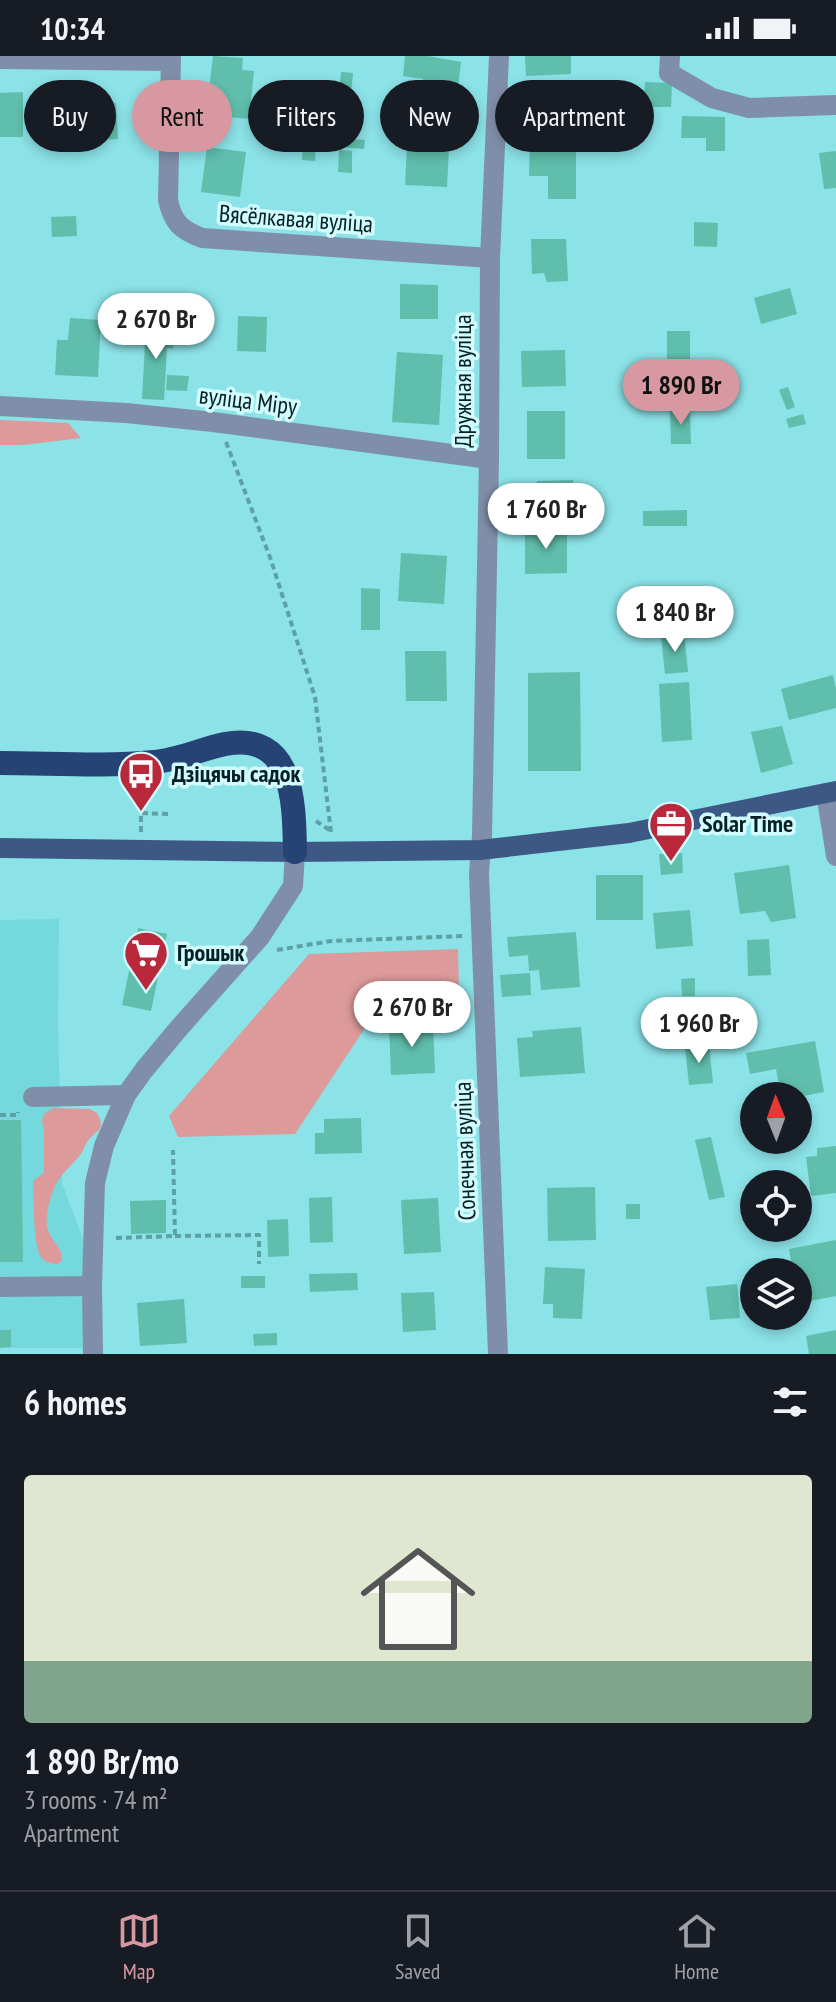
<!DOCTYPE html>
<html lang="en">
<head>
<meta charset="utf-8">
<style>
	:root { --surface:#171b24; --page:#242831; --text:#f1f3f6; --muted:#9ea1a6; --line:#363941; --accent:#d898a2 }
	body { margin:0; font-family:"PT Sans Narrow",sans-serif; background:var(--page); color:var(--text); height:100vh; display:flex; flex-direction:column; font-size:30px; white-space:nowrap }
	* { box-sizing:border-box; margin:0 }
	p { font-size:26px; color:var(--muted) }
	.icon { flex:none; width:44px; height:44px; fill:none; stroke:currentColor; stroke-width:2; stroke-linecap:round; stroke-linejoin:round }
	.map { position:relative; height:1298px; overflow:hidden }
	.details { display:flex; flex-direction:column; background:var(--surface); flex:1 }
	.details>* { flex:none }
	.hud { position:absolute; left:24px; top:24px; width:788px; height:72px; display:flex; gap:16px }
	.needle { width:52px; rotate:359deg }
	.buttons { position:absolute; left:740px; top:1026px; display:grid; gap:16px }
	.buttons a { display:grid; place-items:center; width:72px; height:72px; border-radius:50%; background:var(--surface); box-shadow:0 4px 12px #0003; font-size:40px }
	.price { position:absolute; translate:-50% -68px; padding:0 18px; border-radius:28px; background:#fff; color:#222; font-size:26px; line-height:52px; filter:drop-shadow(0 2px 4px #0008) }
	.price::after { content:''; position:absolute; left:50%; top:48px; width:24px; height:18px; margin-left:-12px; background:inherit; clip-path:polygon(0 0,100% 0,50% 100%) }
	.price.selected { background:var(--accent); color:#111 }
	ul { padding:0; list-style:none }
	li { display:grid; align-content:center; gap:16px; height:424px; padding:0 24px }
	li+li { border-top:2px solid var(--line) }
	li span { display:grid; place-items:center; height:248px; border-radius:8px; color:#555 }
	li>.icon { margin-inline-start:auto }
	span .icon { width:144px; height:144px; fill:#fffc; stroke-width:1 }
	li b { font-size:34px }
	h2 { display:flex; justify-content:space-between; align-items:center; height:96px; padding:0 24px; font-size:34px }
	.pill { padding:0 28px; border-radius:36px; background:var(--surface); box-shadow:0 4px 12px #0003; font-size:28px; line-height:72px }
	.pill.selected { background:var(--accent); color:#111 }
	.status { display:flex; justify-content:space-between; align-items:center; height:56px; padding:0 40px; background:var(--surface); direction:ltr }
	.status svg { height:22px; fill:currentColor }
	.tab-bar { display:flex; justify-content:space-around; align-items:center; height:112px; border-top:2px solid var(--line); background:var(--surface); font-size:22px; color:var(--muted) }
	.tab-bar a { display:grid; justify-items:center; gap:4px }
	.tab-bar .selected { color:var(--accent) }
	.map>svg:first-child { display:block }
	.built { fill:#74d8dd }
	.green { fill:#dc9a9a }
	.building { fill:#60beac }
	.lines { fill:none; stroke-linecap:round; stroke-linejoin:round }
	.path { stroke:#5ea1a5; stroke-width:4; stroke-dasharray:6 4; stroke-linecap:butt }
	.minor { stroke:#808fa9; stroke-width:20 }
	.major { stroke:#3d5884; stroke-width:20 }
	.highway { stroke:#254375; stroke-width:24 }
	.labels { text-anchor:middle; stroke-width:7; stroke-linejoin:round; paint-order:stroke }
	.street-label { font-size:24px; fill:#042022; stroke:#d2fbfd }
	.poi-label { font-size:24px; font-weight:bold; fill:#042022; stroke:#d2fbfd; text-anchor:start }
</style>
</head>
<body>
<div class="status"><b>10:34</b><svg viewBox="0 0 49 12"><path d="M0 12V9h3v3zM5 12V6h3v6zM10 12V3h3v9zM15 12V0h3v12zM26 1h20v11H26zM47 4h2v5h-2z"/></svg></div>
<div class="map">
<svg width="836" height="1298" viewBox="0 0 836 1298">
	<rect width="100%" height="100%" fill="#8be2e7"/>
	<polygon class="built" points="59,863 58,969 62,1127 84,1186 87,1292 0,1292 0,864"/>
	<g class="green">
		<polygon points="0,364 68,367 81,382 23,389 0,389"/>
		<polygon points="458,893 459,934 388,937 295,1078 178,1081 169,1060 309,898"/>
		<path d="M53,1052L90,1053L97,1057C108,1076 93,1074 86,1088C84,1091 83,1096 80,1099C73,1109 62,1116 56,1128C50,1141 43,1164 49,1177C54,1188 62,1191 62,1204L58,1208C51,1208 46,1207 41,1201C33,1191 34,1141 33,1125L44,1117V1075L42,1064L44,1058Z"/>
	</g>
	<g class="building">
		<polygon points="213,0 243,2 242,14 254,15 249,63 206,59"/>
		<polygon points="405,0 428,0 461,6 456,48 421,44 423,23 403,20"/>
		<polygon points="525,0 571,0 571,18 526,20"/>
		<polygon points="341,16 353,17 351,40 339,39"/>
		<polygon points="645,26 672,27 671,51 644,51"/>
		<polygon points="94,33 95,48 116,47 118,83 68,85 67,49 74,49 73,34"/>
		<polygon points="23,36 23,81 0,81 0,37"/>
		<polygon points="682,60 725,61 725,95 706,95 706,82 681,82"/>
		<polygon points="341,82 365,84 364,93 340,91"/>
		<polygon points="303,83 316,84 315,105 302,104"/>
		<polygon points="530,84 576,85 576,143 548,143 548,120 529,120"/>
		<polygon points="407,90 449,93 447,131 405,129"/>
		<polygon points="207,91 246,96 240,141 201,136"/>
		<polygon points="339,94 352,95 352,117 338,116"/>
		<polygon points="836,95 836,132 824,133 819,97"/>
		<polygon points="76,160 77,180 52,181 51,161"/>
		<polygon points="694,166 718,167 717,191 694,190"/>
		<polygon points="531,183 566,183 568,225 547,226 544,217 532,218"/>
		<polygon points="400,228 438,229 438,263 400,263"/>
		<polygon points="790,232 797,258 761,268 754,242"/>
		<polygon points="238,260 267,261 266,296 237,295"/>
		<polygon points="70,262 101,264 98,321 55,319 57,284 68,284"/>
		<polygon points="146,269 175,271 173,293 167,292 164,344 142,343"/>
		<rect x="667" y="275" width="23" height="47"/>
		<polygon points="565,294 566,330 522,331 521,295"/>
		<polygon points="397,296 443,299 439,369 392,366"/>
		<polygon points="167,319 189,320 187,335 166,334"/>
		<polygon points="788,331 795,351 787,354 779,334"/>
		<polygon points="690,354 691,388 671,388 670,355"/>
		<rect x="527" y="355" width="38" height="48"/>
		<polygon points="803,358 806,368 789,372 786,363"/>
		<polygon points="573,424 573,446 537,446 537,425"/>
		<polygon points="687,454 687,470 643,470 643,455"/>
		<polygon points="567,472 567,517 525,518 525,473"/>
		<polygon points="401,497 447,500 444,548 398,545"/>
		<polygon points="361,532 380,533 380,574 361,574"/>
		<polygon points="684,577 688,616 665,618 661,580"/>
		<polygon points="405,595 446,595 447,645 406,645"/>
		<polygon points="580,616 581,715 528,715 528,617"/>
		<polygon points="833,619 836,633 836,652 789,664 781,633"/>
		<polygon points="689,626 692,684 662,686 659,628"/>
		<polygon points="782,670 793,708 761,717 751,676"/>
		<polygon points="682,797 683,817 661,819 659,798"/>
		<polygon points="789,809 796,862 771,866 765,855 740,858 734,817"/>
		<rect x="596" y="819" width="47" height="45"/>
		<polygon points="690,854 693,890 656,893 653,857"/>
		<polygon points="138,872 167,878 151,955 122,949"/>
		<polygon points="576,876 580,931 541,934 539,914 529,915 528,899 509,901 507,881"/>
		<polygon points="769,883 771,919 748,920 747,884"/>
		<polygon points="530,917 531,939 502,941 500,919"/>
		<polygon points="695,922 695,940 682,940 681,923"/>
		<polygon points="709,949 710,965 698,966 696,950"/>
		<polygon points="433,967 435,1017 391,1019 389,969"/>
		<polygon points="581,971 585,1017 520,1021 517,982 533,981 532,975"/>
		<polygon points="815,985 824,1036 798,1041 781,1040 776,1013 750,1018 746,997"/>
		<polygon points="709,989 713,1027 689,1029 685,992"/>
		<polygon points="361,1062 362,1097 315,1098 315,1077 324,1077 324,1063"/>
		<polygon points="0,1064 21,1064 23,1206 0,1206"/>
		<polygon points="711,1081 725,1141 709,1144 695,1084"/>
		<polygon points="836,1090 836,1137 811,1140 806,1101 817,1100 817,1092"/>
		<polygon points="595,1131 596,1184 548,1185 547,1132"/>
		<polygon points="332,1141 333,1186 310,1187 309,1142"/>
		<polygon points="438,1142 441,1196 404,1198 401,1144"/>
		<polygon points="166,1144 166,1177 131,1178 130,1145"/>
		<rect x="626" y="1148" width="14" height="15"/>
		<polygon points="288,1163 289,1200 268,1201 267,1164"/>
		<polygon points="836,1184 836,1240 810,1245 806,1225 798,1227 798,1216 793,1216 789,1193"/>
		<polygon points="545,1211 585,1213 582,1263 553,1262 553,1248 543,1248"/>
		<polygon points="357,1217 358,1234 310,1236 309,1218"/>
		<rect x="241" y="1220" width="24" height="12"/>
		<polygon points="737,1228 740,1262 710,1264 706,1231"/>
		<polygon points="434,1236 436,1274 403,1276 401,1237"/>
		<polygon points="184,1243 187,1287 140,1290 137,1247"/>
		<polygon points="0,1274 11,1274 11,1291 0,1292"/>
		<polygon points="836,1274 836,1298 809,1298 806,1280"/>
		<polygon points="277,1277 277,1289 254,1290 253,1278"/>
	</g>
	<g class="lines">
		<g class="path">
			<polyline points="226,386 271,504 315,641 331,777"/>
			<polyline points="316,765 331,775"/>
			<polyline points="141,776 141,757 168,758"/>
			<polyline points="277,894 331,885 463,880"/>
			<polyline points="0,1059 18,1059 18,1056"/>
			<polyline points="175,1180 259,1179 259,1208"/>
			<polyline points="116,1182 175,1180 173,1094"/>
		</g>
		<g class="minor">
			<path d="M171,0L168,144C173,167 181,174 202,182L490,202"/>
			<polyline points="670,0 669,17 712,42 749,52 836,49"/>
			<polyline points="0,3 170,5"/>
			<polyline points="0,350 126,357 213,366 489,403"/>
			<polyline points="826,737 836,800"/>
			<polyline points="33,1041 126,1039"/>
			<polyline points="0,1231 92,1230"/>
			<polyline points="93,1298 92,1230 95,1127 104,1090 126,1039 144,1014 179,972 260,881 293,830 295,796"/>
			<polyline points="498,1298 479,817 482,780 489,403 490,202 499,0"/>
		</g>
		<polyline class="major" points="0,792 295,796 480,794 629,777 836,735"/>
		<path class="highway" d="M0,707C51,707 103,711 154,706C179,704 201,693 225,688C295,675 294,749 295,796"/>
	</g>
	<defs>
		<g id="bus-pin" transform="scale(2.3)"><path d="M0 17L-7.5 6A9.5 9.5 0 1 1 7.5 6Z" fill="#ba283b" stroke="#d2fbfd"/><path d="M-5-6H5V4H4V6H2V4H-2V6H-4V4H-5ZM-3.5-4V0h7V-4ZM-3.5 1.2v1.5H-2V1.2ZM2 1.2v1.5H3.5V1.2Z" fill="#fff"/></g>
		<g id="office-pin" transform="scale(2.3)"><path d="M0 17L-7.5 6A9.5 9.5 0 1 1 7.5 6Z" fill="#ba283b" stroke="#d2fbfd"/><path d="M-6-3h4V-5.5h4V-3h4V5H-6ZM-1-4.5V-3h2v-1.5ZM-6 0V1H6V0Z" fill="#fff"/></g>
		<g id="supermarket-pin" transform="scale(2.3)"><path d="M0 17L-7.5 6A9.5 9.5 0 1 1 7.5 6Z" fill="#ba283b" stroke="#d2fbfd"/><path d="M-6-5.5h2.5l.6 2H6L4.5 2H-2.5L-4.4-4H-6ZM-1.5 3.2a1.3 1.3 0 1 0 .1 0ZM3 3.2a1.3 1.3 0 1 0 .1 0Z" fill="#fff"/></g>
	</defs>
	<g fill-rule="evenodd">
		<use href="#bus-pin" x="141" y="718"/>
		<use href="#office-pin" x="671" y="768"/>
		<use href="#supermarket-pin" x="146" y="897"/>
	</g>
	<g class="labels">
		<g class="street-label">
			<text transform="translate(296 163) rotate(4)" y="8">Вясёлкавая вуліца</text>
			<text transform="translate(463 325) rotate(-90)" y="8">Дружная вуліца</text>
			<text transform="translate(248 345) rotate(7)" y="8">вуліца Міру</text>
			<text transform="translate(465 1095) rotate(-92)" y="8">Сонечная вуліца</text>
		</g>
		<g class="poi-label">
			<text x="172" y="726">Дзіцячы садок</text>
			<text x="702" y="776">Solar Time</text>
			<text x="177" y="905">Грошык</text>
		</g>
	</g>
</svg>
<div class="buttons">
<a><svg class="needle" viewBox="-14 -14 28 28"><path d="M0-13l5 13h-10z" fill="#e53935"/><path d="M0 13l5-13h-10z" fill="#9ea1a6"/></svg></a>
<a><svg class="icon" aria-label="locate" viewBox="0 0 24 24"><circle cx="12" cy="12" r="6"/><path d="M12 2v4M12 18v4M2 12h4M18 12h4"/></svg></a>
<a><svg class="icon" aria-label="layers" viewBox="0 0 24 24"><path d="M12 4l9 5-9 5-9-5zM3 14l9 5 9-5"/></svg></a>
</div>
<b class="price" style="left:156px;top:305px">2 670 Br</b>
<b class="price selected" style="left:681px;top:371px">1 890 Br</b>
<b class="price" style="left:546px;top:495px">1 760 Br</b>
<b class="price" style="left:675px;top:598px">1 840 Br</b>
<b class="price" style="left:412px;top:993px">2 670 Br</b>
<b class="price" style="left:699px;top:1009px">1 960 Br</b>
<div class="hud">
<a class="pill">Buy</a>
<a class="pill selected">Rent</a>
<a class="pill">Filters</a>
<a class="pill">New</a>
<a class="pill">Apartment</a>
</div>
</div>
<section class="details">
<h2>6 homes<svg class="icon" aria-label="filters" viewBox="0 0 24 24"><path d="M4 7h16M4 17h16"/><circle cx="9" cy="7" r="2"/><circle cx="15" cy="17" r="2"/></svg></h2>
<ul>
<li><span style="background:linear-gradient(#dfe7d0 75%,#7fa58c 0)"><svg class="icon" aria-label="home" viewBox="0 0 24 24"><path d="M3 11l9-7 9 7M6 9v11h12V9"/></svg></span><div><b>1 890 Br/mo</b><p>3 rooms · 74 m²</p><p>Apartment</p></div></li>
</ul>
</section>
<nav class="tab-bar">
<a class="selected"><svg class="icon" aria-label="map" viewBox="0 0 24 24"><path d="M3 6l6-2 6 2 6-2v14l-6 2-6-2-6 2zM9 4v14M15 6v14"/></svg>Map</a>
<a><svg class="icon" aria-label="saved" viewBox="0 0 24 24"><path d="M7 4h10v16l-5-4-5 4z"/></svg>Saved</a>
<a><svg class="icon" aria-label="home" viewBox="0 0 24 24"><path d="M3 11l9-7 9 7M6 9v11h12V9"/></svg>Home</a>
</nav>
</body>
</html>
